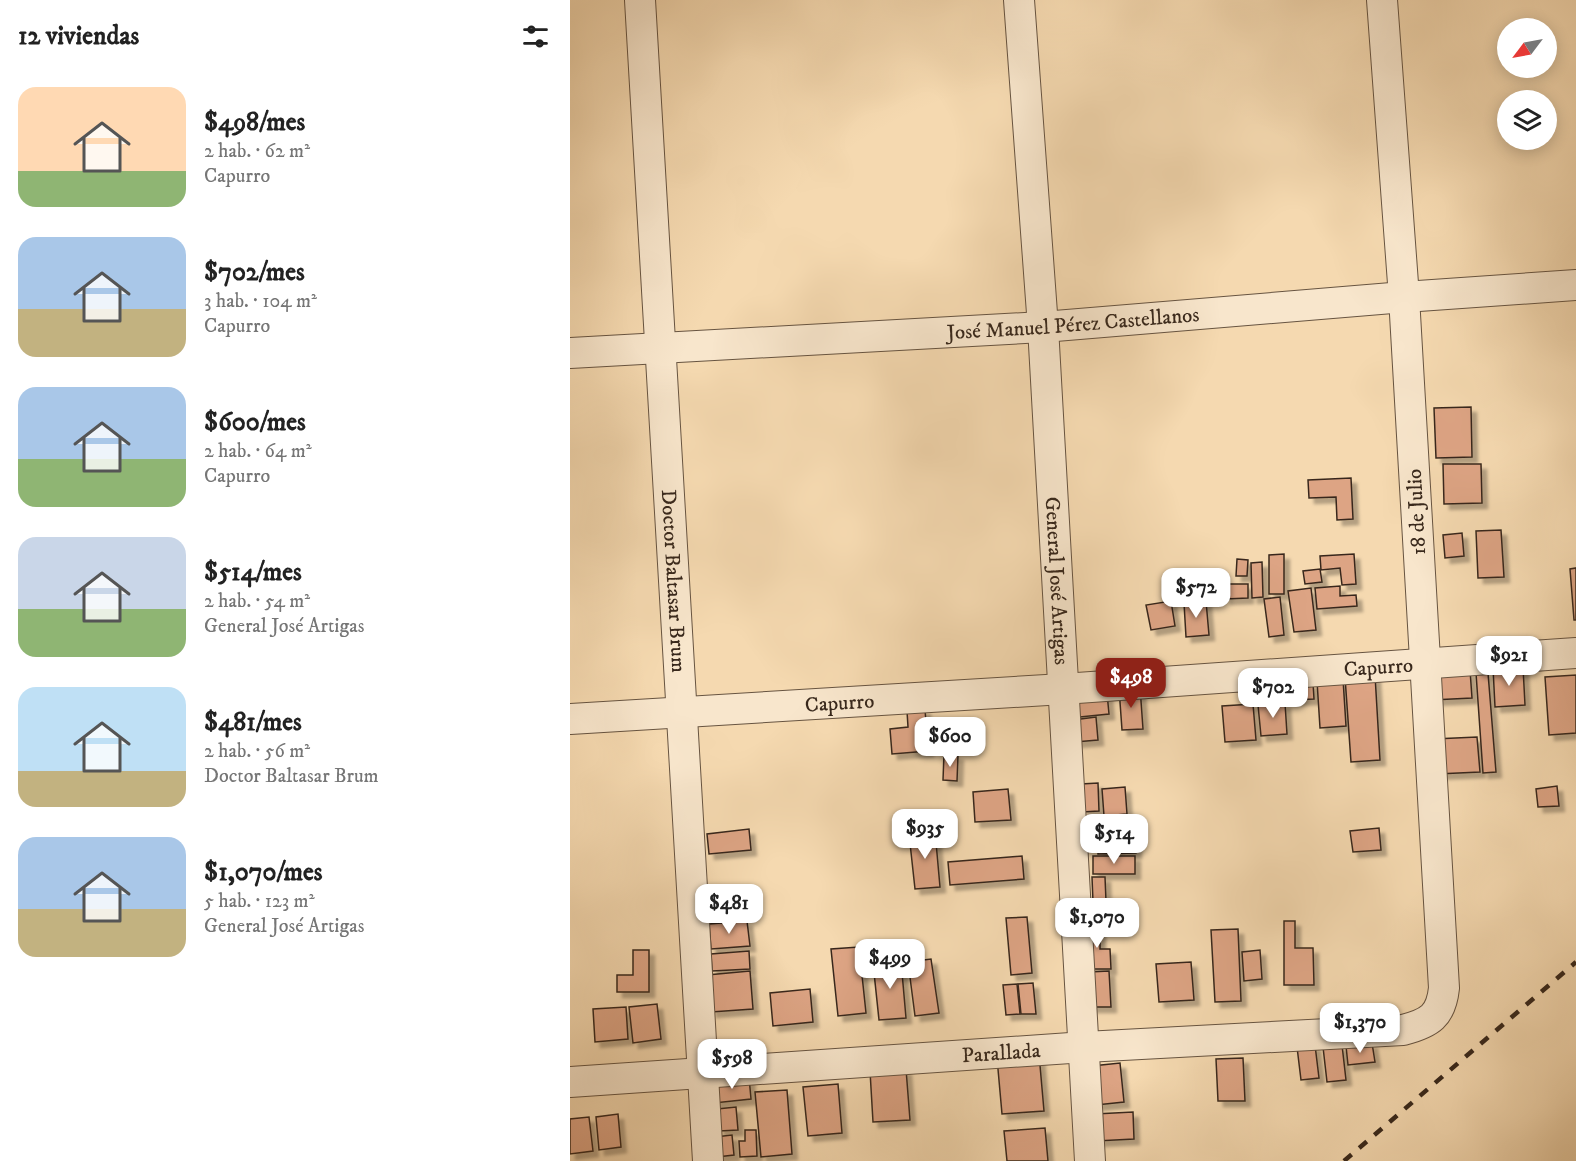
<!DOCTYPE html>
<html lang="es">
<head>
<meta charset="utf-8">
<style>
	:root { --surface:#fff; --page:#f2f2f2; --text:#222; --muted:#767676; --accent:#8f2418 }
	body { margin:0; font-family:"IM FELL DW Pica",serif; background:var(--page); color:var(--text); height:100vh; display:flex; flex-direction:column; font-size:22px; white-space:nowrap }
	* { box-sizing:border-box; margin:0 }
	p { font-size:20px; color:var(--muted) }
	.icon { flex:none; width:33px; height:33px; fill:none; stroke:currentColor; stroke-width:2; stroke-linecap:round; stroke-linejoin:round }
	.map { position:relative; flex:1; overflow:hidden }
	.side { display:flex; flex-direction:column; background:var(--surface); width:570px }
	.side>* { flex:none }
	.needle { width:39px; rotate:238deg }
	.fabs { position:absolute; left:927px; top:18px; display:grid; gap:12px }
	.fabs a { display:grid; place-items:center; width:60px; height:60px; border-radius:50%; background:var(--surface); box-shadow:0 3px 15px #0003; font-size:30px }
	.price { position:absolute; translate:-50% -51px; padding:0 14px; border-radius:12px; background:#fff; color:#222; font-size:20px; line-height:39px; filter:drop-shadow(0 2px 3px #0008) }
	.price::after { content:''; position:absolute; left:50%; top:36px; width:18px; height:14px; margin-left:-9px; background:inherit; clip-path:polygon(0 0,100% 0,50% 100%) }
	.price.active { background:var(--accent); color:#fff }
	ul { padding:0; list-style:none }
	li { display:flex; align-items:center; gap:18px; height:150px; padding:0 18px }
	li span { display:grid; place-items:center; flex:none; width:168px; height:120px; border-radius:18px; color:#555 }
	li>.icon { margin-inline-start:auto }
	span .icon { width:72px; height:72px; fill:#fffc; stroke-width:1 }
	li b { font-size:26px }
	h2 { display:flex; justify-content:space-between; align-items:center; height:72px; padding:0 18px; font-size:26px }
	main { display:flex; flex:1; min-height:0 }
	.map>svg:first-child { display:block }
	.building { fill:#dda484; stroke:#38281c; stroke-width:1.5; filter:url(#shadow) }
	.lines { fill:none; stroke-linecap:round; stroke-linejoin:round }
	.minor-casing { stroke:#675441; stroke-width:32 }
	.minor { stroke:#f8e6cc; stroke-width:30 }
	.rail { stroke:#38281c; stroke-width:4.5; stroke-dasharray:10 10; stroke-linecap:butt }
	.labels { text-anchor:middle; stroke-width:5; stroke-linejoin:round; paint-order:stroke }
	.street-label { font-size:21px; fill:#38281c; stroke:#f8e6cc }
</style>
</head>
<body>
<main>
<section class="side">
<h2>12 viviendas<svg class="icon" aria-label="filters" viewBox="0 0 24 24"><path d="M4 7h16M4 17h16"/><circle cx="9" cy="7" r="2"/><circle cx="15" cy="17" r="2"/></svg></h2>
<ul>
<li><span style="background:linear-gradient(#ffd9b3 70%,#8fb573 0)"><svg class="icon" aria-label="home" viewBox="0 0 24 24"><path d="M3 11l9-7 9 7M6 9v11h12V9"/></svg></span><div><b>$498/mes</b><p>2 hab. · 62 m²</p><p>Capurro</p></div></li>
<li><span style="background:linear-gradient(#a9c7e8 60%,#c2b280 0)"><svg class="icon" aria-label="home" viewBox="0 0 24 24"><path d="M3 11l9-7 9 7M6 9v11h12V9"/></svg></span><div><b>$702/mes</b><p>3 hab. · 104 m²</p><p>Capurro</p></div></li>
<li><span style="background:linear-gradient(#a9c7e8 60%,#8fb573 0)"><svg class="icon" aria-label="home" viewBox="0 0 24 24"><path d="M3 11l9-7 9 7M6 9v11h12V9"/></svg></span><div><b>$600/mes</b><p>2 hab. · 64 m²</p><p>Capurro</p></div></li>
<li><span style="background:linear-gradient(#c9d6e8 60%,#8fb573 0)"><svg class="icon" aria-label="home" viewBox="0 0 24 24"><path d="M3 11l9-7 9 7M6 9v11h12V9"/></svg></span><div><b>$514/mes</b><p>2 hab. · 54 m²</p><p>General José Artigas</p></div></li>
<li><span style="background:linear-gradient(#bfe0f5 70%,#c2b280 0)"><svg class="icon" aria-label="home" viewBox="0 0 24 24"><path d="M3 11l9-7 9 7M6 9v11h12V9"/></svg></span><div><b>$481/mes</b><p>2 hab. · 56 m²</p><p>Doctor Baltasar Brum</p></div></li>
<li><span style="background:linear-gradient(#a9c7e8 60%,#c2b280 0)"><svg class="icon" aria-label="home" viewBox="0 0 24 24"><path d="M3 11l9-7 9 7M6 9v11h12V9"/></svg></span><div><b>$1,070/mes</b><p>5 hab. · 123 m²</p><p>General José Artigas</p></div></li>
</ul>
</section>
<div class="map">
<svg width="1006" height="1161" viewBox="0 0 1006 1161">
	<defs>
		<filter id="shadow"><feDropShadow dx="5.5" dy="5.5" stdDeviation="1.5" flood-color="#0004"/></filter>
	</defs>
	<rect width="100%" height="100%" fill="#f5d9b0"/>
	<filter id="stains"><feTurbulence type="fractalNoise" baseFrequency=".00333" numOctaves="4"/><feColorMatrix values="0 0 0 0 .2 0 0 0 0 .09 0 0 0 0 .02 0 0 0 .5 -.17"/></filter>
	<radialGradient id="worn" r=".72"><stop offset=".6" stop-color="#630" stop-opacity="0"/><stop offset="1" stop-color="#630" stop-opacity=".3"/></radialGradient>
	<g class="building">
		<polygon points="901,407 902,457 866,458 864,408"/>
		<polygon points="873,464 911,464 912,503 874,504"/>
		<polygon points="781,478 783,519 767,520 766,497 739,498 738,480"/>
		<polygon points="931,530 934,577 908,578 906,531"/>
		<polygon points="892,533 894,556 875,558 873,535"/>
		<polygon points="714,554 714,594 699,594 699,555"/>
		<polygon points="784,554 786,584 772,585 770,568 751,570 750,556"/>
		<polygon points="667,559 678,560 677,576 666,576"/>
		<polygon points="692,562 693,597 682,598 681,563"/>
		<polygon points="1006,568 1006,620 1004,620 1000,569"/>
		<polygon points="750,569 752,582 735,584 733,571"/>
		<polygon points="634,577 636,598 612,600 611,578"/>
		<polygon points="655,584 678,584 678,598 655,599"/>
		<polygon points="770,586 770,596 786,595 787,606 747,609 745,588"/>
		<polygon points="741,588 746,630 724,632 718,591"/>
		<polygon points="710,597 714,635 699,637 694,599"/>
		<polygon points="601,601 605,626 581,630 576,605"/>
		<polygon points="636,601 639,635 616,637 614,603"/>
		<polygon points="953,667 955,705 925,707 923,668"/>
		<polygon points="900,670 902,698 862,700 860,673"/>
		<polygon points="906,673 918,673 926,772 913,773"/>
		<polygon points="805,675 810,760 781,762 775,677"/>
		<polygon points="1006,675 1006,733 979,735 975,677"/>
		<polygon points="773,679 776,726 750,728 747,681"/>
		<polygon points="743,683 744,699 720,700 719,684"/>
		<polygon points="570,687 573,729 552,730 549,688"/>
		<polygon points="537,693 539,714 500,718 498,697"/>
		<polygon points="715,703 717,734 691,736 688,705"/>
		<polygon points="683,704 686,740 655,742 652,706"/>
		<polygon points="355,709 358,751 322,754 320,729 338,727 337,711"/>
		<polygon points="526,717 528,740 505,742 503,720"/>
		<polygon points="907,737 910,772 867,774 864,739"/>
		<polygon points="374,754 388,755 387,781 373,780"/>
		<polygon points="528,783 529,811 512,812 511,784"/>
		<polygon points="987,786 989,806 968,807 966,789"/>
		<polygon points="555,787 557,814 534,816 532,789"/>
		<polygon points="438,789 441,820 405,822 403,792"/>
		<polygon points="565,825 566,853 528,854 527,827"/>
		<polygon points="809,828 811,850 783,852 780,831"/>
		<polygon points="179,829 181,850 139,854 137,834"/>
		<polygon points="365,831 370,887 345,889 339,834"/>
		<polygon points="452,856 454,879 380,885 378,862"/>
		<rect x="523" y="856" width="42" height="18"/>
		<polygon points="522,877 535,877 536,901 523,902"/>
		<polygon points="543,903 544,917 511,919 511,905"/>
		<polygon points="457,917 462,973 441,975 436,918"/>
		<polygon points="177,921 180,946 141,949 139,924"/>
		<polygon points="714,921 725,921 725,948 743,948 744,985 714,985"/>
		<polygon points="530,922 530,949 540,949 541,969 519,969 518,923"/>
		<polygon points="668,929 671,1001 645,1002 641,930"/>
		<polygon points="289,947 296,1013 268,1016 261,949"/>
		<polygon points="63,950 79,950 79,992 47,992 47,975 63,975"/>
		<polygon points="690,950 692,979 674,981 672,952"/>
		<polygon points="179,951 180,969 142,971 141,954"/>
		<polygon points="361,959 369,1013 345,1016 338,962"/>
		<polygon points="331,961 336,1018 309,1020 303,963"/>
		<polygon points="621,962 624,1000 589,1002 586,964"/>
		<polygon points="180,971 183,1009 141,1012 137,975"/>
		<polygon points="539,971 541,1007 520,1007 519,972"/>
		<polygon points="463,983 466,1014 451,1014 448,984"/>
		<polygon points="447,984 450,1014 436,1015 433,985"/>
		<polygon points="240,989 243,1022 203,1026 200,993"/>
		<polygon points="87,1004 91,1039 63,1043 59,1007"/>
		<polygon points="56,1007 58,1039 25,1042 23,1009"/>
		<polygon points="802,1043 805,1062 778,1065 776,1046"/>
		<polygon points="745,1045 749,1078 731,1080 727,1047"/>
		<polygon points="772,1045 776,1080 757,1082 753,1047"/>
		<polygon points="469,1054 474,1111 432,1114 427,1058"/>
		<polygon points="673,1058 675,1101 648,1101 646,1059"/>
		<polygon points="550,1063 554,1102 526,1105 522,1066"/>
		<polygon points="336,1069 340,1120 303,1122 300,1071"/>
		<polygon points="179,1077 181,1099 144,1103 143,1080"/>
		<polygon points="268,1084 272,1133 238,1136 233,1087"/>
		<polygon points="217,1090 222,1154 191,1157 185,1092"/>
		<polygon points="166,1107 168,1130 149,1131 147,1109"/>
		<polygon points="563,1112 564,1139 526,1141 525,1114"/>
		<polygon points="48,1114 51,1147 29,1150 26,1117"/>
		<polygon points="19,1117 23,1151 0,1154 0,1119"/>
		<polygon points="475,1128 478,1161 437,1161 434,1131"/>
		<polygon points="175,1130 186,1130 187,1156 170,1157 169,1141 175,1141"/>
		<polygon points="162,1135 164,1155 147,1157 145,1137"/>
	</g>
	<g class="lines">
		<g class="minor-casing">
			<g id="minor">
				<path id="s1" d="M70,0L138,1161"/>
				<path id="s2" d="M449,0L473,327L520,1161"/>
				<path id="s3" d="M0,353L473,327L834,297L1006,285"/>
				<path id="s4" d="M0,719L493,689L1006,653"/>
				<path id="s5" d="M0,1082L515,1047L833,1030C860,1023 871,1016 874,988L834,297L812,0"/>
			</g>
		</g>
		<use href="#minor" class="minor"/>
		<polyline class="rail" points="774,1161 1006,962"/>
	</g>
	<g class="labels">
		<g class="street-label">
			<text dy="7" stroke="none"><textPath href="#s3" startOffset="504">José Manuel Pérez Castellanos</textPath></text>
			<text transform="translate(846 512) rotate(-93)" y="7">18 de Julio</text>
			<text dy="7" stroke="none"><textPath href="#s2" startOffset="582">General José Artigas</textPath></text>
			<text dy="7" stroke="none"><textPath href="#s1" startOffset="582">Doctor Baltasar Brum</textPath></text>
			<text dy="7" stroke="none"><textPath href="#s4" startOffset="810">Capurro</textPath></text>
			<text dy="7" stroke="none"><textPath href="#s4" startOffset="270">Capurro</textPath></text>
			<text dy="7" stroke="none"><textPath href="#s5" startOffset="432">Parallada</textPath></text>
		</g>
	</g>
	<rect width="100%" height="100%" filter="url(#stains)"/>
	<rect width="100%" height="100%" fill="url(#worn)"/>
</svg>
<div class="fabs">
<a><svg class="needle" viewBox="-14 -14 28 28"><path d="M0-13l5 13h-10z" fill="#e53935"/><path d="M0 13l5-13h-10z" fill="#767676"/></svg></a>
<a><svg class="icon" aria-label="layers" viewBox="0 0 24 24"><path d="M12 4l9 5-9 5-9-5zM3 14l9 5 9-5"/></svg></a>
</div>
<b class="price" style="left:626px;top:619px">$572</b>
<b class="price" style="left:939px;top:687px">$921</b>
<b class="price active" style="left:561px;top:709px">$498</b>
<b class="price" style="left:703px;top:719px">$702</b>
<b class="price" style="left:380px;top:768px">$600</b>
<b class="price" style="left:355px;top:860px">$935</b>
<b class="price" style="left:544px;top:865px">$514</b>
<b class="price" style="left:159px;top:935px">$481</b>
<b class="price" style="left:527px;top:949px">$1,070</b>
<b class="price" style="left:320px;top:990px">$499</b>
<b class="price" style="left:790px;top:1054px">$1,370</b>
<b class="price" style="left:162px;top:1090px">$598</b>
</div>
</main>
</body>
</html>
